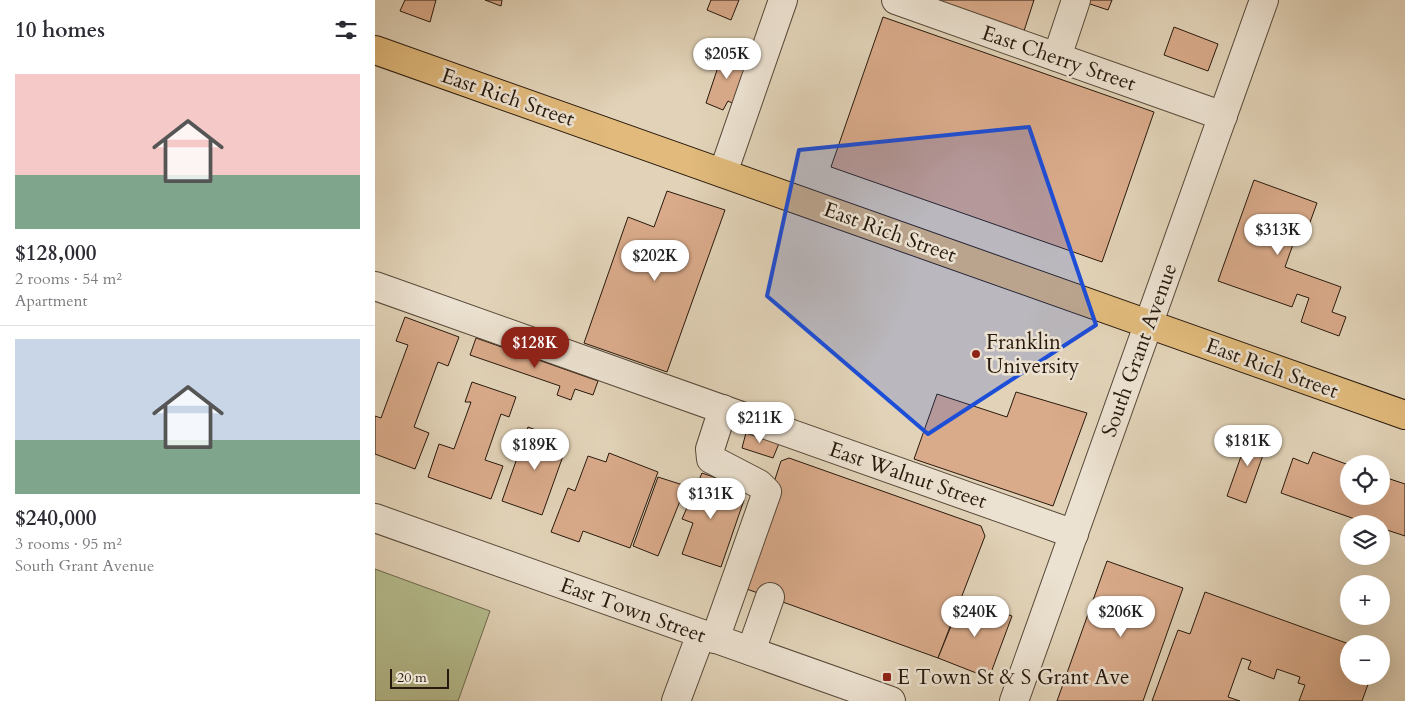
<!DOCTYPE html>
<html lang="en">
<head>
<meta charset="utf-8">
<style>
	:root { --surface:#fff; --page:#f2f2f3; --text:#2b2b33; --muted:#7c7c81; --line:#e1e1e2; --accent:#8f2418 }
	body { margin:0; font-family:Cardo,serif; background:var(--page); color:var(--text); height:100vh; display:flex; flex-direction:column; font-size:19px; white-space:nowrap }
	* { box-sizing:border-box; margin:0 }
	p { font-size:16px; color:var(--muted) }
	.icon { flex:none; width:28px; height:28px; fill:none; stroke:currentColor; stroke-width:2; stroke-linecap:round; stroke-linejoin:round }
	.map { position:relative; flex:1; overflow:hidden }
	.drawer { display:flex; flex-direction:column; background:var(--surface); width:375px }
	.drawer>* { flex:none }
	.controls { position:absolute; left:965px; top:455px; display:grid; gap:10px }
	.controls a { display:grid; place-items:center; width:50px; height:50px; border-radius:50%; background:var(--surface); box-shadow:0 5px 20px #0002; font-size:25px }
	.scale { position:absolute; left:15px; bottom:12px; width:59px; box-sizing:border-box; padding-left:5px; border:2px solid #27190d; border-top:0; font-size:14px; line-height:18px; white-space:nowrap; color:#27190d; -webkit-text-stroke:4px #ece2d1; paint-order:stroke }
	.price { position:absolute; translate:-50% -42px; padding:0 11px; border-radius:18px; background:#fff; color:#222; font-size:16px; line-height:32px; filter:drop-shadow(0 1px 2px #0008) }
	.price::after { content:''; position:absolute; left:50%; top:30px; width:15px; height:11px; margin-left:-8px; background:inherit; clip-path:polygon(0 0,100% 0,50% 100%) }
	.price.active { background:var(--accent); color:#fff }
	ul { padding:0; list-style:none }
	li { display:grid; align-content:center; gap:10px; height:265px; padding:0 15px }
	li+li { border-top:1px solid var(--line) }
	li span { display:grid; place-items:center; height:155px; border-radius:0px; color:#555 }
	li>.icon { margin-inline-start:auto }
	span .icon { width:90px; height:90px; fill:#fffc; stroke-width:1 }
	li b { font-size:21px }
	h2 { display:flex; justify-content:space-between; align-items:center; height:60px; padding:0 15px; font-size:21px }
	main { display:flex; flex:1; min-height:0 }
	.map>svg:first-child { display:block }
	.green { fill:#b5bc8e; stroke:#6e6a4e }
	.building { fill:#daab8b; stroke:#27190d }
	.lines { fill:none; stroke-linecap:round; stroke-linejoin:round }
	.minor-casing { stroke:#564838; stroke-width:30 }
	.major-casing { stroke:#27190d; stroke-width:30 }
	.minor { stroke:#ece2d1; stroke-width:28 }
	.major { stroke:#e1ba7c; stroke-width:28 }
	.marked { fill:#1d4ed8; fill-opacity:0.2; stroke:#1d4ed8; stroke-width:4; stroke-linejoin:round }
	.poi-dot { fill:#8f2418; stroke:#ece2d1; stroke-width:2 }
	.labels { text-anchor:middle; stroke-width:5; stroke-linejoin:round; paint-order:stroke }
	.street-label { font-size:21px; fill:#27190d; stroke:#ece2d1 }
	.poi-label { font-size:21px; fill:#27190d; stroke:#ece2d1; text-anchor:start }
</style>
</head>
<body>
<main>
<section class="drawer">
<h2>10 homes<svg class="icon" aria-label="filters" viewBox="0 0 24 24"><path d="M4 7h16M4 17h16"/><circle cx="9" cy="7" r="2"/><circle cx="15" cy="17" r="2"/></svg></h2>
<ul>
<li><span style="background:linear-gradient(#f6c9c9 65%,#7fa58c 0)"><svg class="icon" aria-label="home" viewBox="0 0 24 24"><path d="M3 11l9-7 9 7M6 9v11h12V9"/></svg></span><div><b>$128,000</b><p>2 rooms · 54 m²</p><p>Apartment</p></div></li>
<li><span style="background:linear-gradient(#c9d6e8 65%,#7fa58c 0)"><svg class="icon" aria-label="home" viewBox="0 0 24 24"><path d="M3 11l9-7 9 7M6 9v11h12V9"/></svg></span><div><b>$240,000</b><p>3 rooms · 95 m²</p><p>South Grant Avenue</p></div></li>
</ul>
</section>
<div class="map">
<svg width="1030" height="701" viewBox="0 0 1030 701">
	<rect width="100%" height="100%" fill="#e2d3b8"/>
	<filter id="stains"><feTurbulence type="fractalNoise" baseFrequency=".004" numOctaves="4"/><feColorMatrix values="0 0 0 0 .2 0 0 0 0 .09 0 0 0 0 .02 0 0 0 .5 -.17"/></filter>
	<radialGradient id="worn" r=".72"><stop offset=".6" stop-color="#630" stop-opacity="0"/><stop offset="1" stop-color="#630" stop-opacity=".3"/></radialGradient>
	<polygon class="green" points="0,569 115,611 83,701 0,701"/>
	<g class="building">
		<polygon points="30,0 61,0 55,22 25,11"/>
		<polygon points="110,0 127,0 126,6"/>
		<polygon points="336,0 364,0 356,20 332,10"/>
		<polygon points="559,0 659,0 649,31"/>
		<polygon points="713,0 737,0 733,10 712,3"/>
		<polygon points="508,17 779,112 727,262 456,167"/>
		<polygon points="799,27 843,44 833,71 789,55"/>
		<polygon points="349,49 370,56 366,63 373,66 359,104 353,101 348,110 331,103"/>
		<polygon points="879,180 942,203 930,236 922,233 910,267 966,287 957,312 971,317 964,336 926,322 934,298 922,294 917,307 843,281"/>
		<polygon points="292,191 350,210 292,372 209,343 253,217 279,227"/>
		<polygon points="30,317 84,337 73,366 63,362 39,427 54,433 40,469 0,454 0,416 6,418 33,345 21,341"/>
		<polygon points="101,338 223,381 218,395 200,389 196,400 182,395 185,386 95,355"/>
		<polygon points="97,382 141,397 134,417 126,414 110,460 128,466 116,499 53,477 64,444 79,449 96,402 90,402"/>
		<polygon points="641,392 712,413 678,506 539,459 562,394 632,417"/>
		<polygon points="153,427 193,442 167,515 127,501"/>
		<polygon points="372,429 405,441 398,458 367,448"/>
		<polygon points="875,431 894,438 871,503 852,496"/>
		<polygon points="938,452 974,465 974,496 1006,496 1006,476 1030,484 1030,536 1006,528 1006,524 994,524 906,493 918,458 933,464"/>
		<polygon points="234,453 283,472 255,548 208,531 204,542 176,532 193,488 200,491 213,456 231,462"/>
		<polygon points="414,458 606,526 610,536 563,658 369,588 366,582 406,461"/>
		<polygon points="327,473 356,483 351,493 369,500 346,567 307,554 318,523 307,519"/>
		<polygon points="283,477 311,486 283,556 258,546"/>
		<polygon points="732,561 808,588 768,701 682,701"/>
		<polygon points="830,592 974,644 974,676 996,676 987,701 924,701 930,685 923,683 925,677 902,669 899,679 873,669 876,661 867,658 853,697 865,701 777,701 803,630 815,634"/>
		<polygon points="587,599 637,616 614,678 563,658"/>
	</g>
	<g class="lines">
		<g class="minor-casing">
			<g id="minor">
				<polyline points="521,0 848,116"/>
				<polyline points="682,57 701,0"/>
				<polyline points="348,173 408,0"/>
				<polyline points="0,286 699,534"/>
				<polyline points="0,518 516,701"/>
				<polyline points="340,639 392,492 384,484 336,459 335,449 348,409"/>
				<polyline points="376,651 395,597"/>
				<polyline points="301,701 326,634"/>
				<polyline points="639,701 889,0"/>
			</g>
		</g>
		<g class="major-casing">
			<polyline id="major" points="0,50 1030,415"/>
		</g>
		<use href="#minor" class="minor"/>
		<use href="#major" class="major"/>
	</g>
	<path class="marked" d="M654,127L721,325L553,434L392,296L424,150Z"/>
	<g class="poi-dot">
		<circle cx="601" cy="354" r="5"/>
		<rect x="507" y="672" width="10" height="10" rx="2.5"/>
	</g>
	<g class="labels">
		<g class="street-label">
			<text transform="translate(684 58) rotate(19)" y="7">East Cherry Street</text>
			<text transform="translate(133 97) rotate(19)" y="7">East Rich Street</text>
			<text transform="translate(515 232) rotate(20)" y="7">East Rich Street</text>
			<text transform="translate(764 350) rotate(-70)" y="7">South Grant Avenue</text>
			<text transform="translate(897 368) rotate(20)" y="7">East Rich Street</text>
			<text transform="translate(533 475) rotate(19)" y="7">East Walnut Street</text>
			<text transform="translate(258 610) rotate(20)" y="7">East Town Street</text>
		</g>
		<g class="poi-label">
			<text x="611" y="349">Franklin<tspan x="611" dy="24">University</tspan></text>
			<text x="522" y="684">E Town St &amp; S Grant Ave</text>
		</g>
	</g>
	<rect width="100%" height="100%" filter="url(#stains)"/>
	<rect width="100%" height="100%" fill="url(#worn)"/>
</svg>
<div class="controls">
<a><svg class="icon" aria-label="locate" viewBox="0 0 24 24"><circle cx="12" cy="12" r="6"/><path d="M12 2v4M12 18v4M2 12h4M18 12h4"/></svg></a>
<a><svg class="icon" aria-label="layers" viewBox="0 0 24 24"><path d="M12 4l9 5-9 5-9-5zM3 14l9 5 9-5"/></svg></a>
<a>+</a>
<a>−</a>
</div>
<div class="scale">20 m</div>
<b class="price" style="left:352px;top:80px">$205K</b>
<b class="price" style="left:903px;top:256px">$313K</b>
<b class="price" style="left:280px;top:282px">$202K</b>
<b class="price active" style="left:160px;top:369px">$128K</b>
<b class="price" style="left:385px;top:444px">$211K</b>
<b class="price" style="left:873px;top:467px">$181K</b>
<b class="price" style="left:160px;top:471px">$189K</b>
<b class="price" style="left:336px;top:520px">$131K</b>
<b class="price" style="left:600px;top:638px">$240K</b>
<b class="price" style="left:746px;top:638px">$206K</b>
</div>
</main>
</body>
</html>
